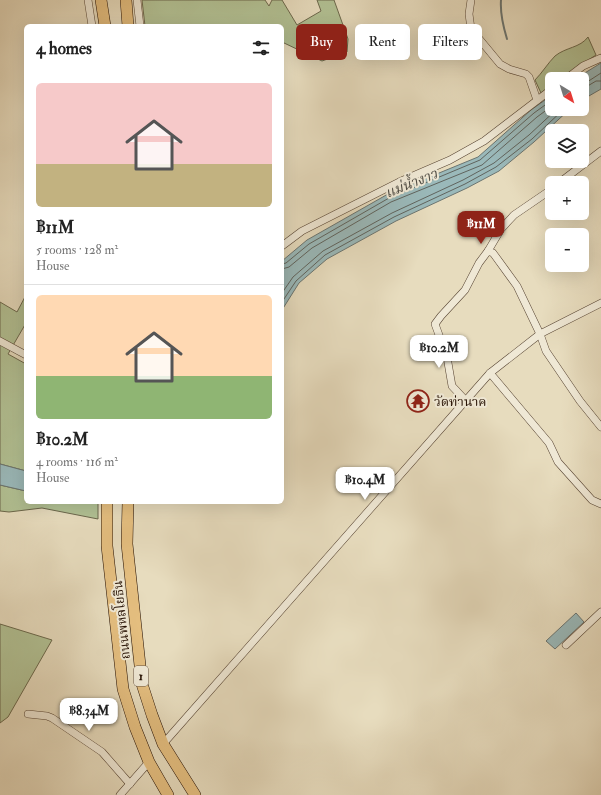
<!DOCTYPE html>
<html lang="en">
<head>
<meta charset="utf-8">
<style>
	:root { --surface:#fff; --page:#f2f2f2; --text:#222; --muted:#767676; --line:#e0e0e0; --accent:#8f2418 }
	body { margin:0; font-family:"IM FELL Double Pica","Noto Serif Thai",serif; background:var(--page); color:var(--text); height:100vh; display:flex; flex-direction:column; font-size:15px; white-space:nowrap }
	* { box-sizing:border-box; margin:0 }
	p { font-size:13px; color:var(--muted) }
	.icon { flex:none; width:22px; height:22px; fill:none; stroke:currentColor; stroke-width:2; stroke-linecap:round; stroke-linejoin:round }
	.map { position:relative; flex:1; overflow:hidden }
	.drawer { position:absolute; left:24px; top:24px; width:260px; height:480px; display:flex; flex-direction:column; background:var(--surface); border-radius:6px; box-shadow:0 4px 16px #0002 }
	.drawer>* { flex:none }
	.top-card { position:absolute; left:296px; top:24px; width:245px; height:36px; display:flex; gap:8px }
	.needle { width:26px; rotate:142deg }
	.controls { position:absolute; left:545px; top:72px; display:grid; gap:8px }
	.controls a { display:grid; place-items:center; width:44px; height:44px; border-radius:6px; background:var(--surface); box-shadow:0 4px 16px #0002; font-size:20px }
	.price { position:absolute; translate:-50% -34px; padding:0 9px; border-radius:8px; background:#fff; color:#222; font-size:13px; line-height:26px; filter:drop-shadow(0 1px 2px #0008) }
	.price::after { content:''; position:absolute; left:50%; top:24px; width:12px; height:9px; margin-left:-6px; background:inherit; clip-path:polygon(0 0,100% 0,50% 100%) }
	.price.selected { background:var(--accent); color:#fff }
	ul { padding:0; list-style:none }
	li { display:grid; align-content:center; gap:8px; height:212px; padding:0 12px }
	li+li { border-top:1px solid var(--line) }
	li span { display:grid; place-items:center; height:124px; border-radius:6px; color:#555 }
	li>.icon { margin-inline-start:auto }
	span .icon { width:72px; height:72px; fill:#fffc; stroke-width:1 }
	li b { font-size:17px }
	h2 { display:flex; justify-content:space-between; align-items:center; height:48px; padding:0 12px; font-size:17px }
	.pill { padding:0 14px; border-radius:6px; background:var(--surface); box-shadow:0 4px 16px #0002; font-size:14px; line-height:36px }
	.pill.selected { background:var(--accent); color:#fff }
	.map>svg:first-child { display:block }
	.green { fill:#b2c194; stroke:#6c684c }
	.water { fill:#9ab9ba; stroke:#6b7571 }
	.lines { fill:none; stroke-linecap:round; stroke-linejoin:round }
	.shore { stroke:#60645e; stroke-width:1 }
	.stream { stroke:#6b7571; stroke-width:2 }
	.minor-casing { stroke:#564332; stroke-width:8 }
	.highway-casing { stroke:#251003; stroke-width:12 }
	.minor { stroke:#efe8d5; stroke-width:7 }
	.highway { stroke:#e4be7f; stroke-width:11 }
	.labels { text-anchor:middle; stroke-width:4; stroke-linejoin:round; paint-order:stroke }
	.shield { fill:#efe8d5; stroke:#625142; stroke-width:1 }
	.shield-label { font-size:12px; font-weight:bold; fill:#251003 }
	.poi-label { font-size:13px; fill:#251003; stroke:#efe8d5; text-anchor:start }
	.street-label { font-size:13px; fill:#251003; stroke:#efe8d5 }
	.water-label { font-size:14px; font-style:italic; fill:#4e4b43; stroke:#efe8d5 }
</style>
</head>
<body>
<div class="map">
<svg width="601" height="795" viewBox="0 0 601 795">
	<rect width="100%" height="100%" fill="#e7dcbe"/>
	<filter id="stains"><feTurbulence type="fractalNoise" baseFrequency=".005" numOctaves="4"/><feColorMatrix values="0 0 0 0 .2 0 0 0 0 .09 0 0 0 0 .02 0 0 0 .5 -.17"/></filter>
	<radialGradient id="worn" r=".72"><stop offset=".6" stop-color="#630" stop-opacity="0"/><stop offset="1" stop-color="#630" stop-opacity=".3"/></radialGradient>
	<g class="green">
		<polygon points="142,0 265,0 269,6 272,0 282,0 297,25 321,11 317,0 334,0 348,39 347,52 322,61 282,42 282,26 145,26"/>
		<path d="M588,37L596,55L559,79H552V85L541,93L535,80C542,73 548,63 555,56C566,47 580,48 588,37Z"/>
		<polygon points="26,295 26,323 8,354 26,364 26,471 0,464 0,302 17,312"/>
		<polygon points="0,485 26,491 26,502 98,502 98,519 42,508 9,512 0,511"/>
		<polygon points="0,624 52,640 8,717 0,723"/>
	</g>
	<g class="water">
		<polygon points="601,63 601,89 582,100 582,79 575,79"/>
		<polygon points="552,95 552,109 570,109 534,142 499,171 467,188 396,221 327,259 299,283 282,310 282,261 307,240 388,194 478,157 531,110"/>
		<polygon points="0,464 26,471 26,491 0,485"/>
		<polygon points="576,613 584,622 555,649 546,641"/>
	</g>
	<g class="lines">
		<g class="shore">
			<polyline points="601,73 584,84 584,86 586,87 596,81 601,81"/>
			<polyline points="282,264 286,263 309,244 389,198 480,160 534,113 552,100"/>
			<polyline points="282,269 289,267 312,248 391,202 482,165 537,117 552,106"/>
			<polyline points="282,293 293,277 323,251 392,213 463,180 494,163 529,135 557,109"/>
			<polyline points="282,302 296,281 325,255 394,217 465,184 496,167 532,139 564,109"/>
		</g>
		<path class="stream" d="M501,0C500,13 503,26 507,39"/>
		<g class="minor-casing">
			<g id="minor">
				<polyline points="88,0 92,26"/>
				<polyline points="137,0 140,26"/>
				<polyline points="471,0 469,14 471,29 500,64 509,69 526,74 529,77 537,100"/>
				<polyline points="566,79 583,66 601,58"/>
				<polyline points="559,183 601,151"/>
				<polyline points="282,246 302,231 399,182 450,160 484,141 552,89"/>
				<polyline points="488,251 493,253 517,286 540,334 546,351 580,401 601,427"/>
				<polyline points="0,341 26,355"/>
				<polyline points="490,373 549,443 558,462 592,500 601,504"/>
				<polyline points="466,401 452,386 447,357 435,324 441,316 465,290 479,263 488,251 501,229 514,215 552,189"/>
				<polyline points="566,645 601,612"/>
				<polyline points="28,714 47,716 52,718 102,752 130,784"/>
				<polyline points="163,744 490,373 540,334 601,303"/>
				<polyline points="120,795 149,762"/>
			</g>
		</g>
		<g class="highway-casing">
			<g id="highway">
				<polyline points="101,0 105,26"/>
				<polyline points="126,0 128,26"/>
				<polyline points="107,502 107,546 123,689 135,727 149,762 168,795"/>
				<polyline points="128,502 127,544 142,684 152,715 163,744 195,795"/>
			</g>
		</g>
		<use href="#minor" class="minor"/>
		<use href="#highway" class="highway"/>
	</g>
	<defs>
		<g id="temple-ring" transform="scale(1.15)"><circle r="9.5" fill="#efe8d5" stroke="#8f2418" stroke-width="1.5"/><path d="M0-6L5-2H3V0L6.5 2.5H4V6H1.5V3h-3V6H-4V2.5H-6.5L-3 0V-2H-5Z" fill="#8f2418"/></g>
	</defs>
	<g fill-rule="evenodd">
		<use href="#temple-ring" x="418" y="401"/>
	</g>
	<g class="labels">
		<rect class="shield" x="134" y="666" width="14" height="20" rx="3"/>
		<g class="shield-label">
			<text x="141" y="680">1</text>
		</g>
		<g class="poi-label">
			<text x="434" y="406">วัดท่านาค</text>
		</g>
		<g class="street-label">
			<text transform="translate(121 620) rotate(-96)" y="5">ถนนพหลโยธิน</text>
		</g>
		<g class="water-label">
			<text transform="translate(411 183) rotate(-22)" y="5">แม่น้ำงาว</text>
		</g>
	</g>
	<rect width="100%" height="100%" filter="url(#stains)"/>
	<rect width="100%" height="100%" fill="url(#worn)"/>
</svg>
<div class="controls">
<a><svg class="needle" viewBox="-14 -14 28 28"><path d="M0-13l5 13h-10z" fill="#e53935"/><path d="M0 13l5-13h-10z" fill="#767676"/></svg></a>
<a><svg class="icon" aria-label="layers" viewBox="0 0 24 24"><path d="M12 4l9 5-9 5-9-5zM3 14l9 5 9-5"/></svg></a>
<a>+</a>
<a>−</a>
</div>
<b class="price selected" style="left:481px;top:245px">฿11M</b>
<b class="price" style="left:439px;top:369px">฿10.2M</b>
<b class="price" style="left:365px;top:501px">฿10.4M</b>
<b class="price" style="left:89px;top:732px">฿8.34M</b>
<div class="top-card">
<a class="pill selected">Buy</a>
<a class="pill">Rent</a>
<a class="pill">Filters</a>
</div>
<section class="drawer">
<h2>4 homes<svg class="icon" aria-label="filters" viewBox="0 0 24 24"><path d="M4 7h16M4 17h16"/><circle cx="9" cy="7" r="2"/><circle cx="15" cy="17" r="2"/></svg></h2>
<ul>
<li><span style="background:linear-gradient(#f6c9c9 65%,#c2b280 0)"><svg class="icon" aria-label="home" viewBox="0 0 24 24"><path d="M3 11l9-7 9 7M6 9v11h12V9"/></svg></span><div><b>฿11M</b><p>5 rooms · 128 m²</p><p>House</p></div></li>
<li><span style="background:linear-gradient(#ffd9b3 65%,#8fb573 0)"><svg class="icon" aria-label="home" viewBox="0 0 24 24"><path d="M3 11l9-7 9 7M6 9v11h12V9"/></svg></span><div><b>฿10.2M</b><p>4 rooms · 116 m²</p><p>House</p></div></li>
</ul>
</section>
</div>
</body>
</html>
